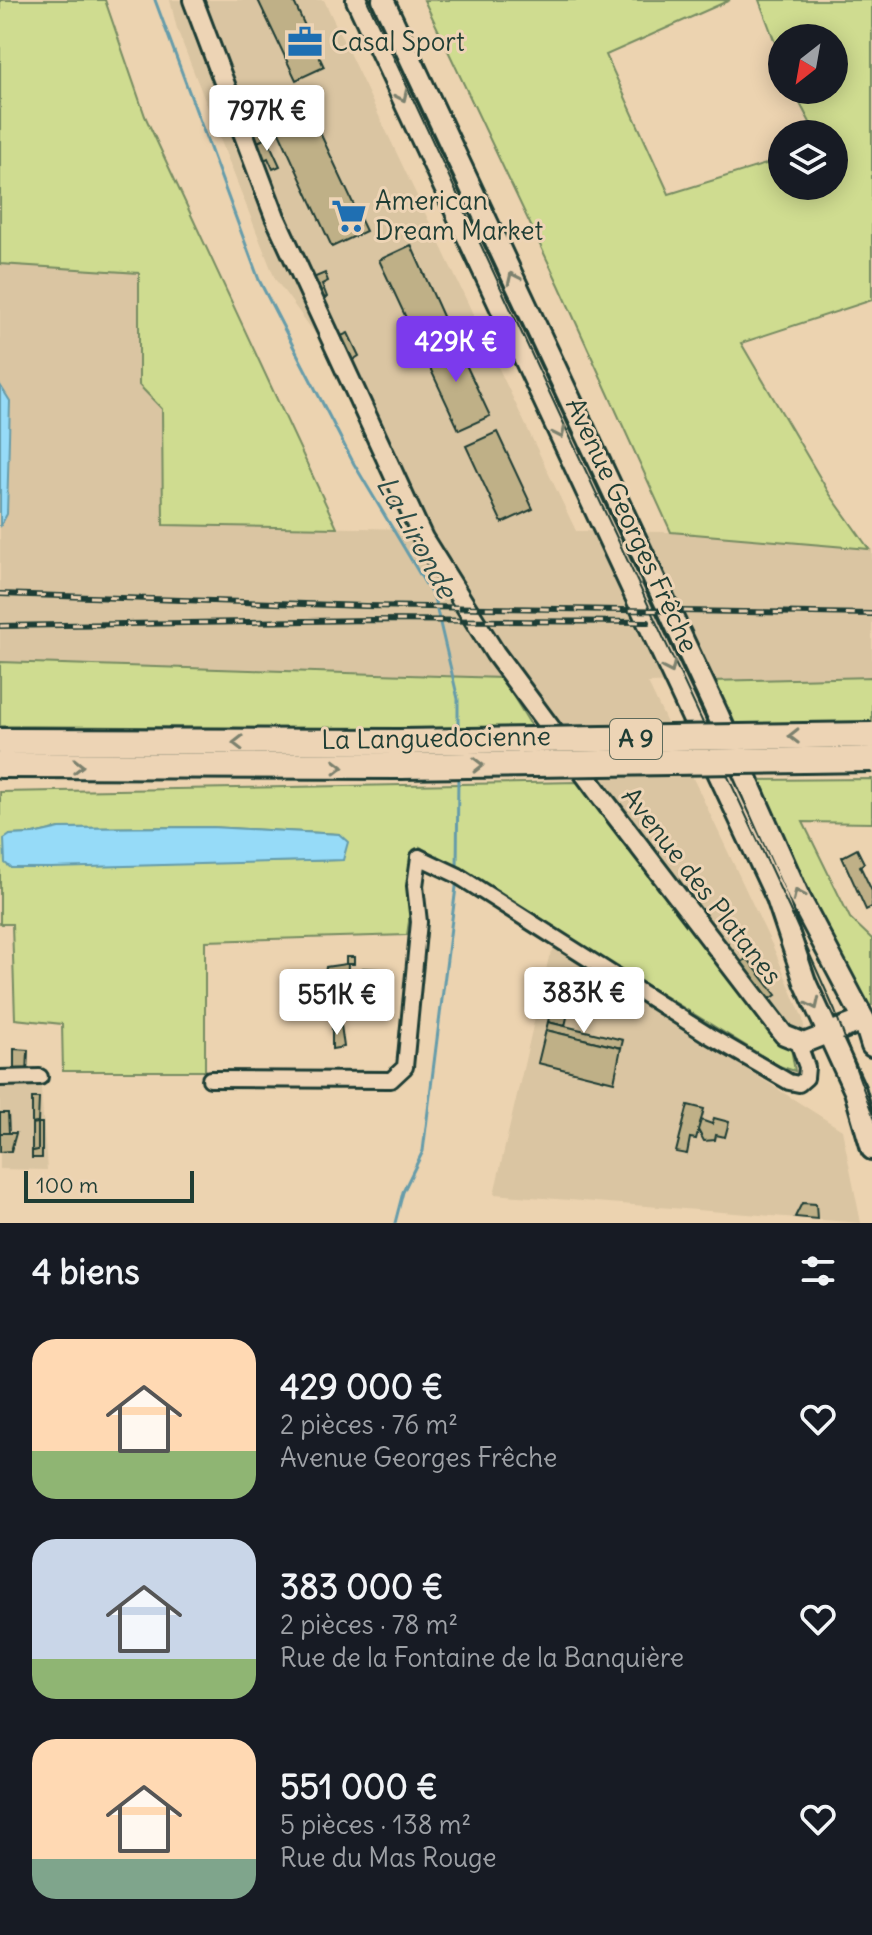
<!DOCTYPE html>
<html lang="fr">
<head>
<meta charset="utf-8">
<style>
	:root { --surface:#171b24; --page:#20242c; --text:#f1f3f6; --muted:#9ea1a6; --accent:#7c3aed }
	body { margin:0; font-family:Delius,sans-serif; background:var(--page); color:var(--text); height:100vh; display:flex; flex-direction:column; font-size:30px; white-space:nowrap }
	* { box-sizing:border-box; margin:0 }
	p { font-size:26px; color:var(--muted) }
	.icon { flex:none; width:44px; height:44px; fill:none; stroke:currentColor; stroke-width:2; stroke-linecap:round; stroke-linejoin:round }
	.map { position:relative; height:1223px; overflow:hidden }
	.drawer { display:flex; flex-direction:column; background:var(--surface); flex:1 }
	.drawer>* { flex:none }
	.needle { width:52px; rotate:211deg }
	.controls { position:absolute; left:768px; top:24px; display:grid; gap:16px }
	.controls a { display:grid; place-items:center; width:80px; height:80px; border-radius:50%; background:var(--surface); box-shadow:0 4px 20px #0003; font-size:40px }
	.scale { position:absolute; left:24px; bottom:20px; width:170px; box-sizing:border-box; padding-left:8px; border:4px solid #1f3d34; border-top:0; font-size:22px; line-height:28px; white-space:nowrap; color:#1f3d34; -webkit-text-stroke:6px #edd4b5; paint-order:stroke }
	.price { position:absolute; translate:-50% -68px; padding:0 18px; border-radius:8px; background:#fff; color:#222; font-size:26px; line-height:52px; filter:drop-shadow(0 2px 4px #0008) }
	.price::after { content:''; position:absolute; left:50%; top:48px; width:24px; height:18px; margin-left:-12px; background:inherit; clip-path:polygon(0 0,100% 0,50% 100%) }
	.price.on { background:var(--accent); color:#fff }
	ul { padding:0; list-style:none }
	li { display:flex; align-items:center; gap:24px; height:200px; padding:0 32px }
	li span { display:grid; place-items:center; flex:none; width:224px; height:160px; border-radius:24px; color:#555 }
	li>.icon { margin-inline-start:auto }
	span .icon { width:96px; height:96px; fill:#fffc; stroke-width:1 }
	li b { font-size:34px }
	h2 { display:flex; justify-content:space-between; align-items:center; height:96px; padding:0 32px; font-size:34px }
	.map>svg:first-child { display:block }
	.built { fill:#dac5a2 }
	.green { fill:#cfdc90; stroke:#778c62; stroke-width:2; fill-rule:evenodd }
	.water { fill:#96dbf8; stroke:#669caa; stroke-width:2 }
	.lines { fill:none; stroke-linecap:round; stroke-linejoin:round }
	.stream { stroke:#669caa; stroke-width:3 }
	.building { fill:#bfb087; stroke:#1f3d34; stroke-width:2 }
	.street-casing { stroke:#1f3d34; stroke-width:20 }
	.secondary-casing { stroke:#1f3d34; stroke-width:24 }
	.primary-casing { stroke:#1f3d34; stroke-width:26 }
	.highway-casing { stroke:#1f3d34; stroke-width:30 }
	.street { stroke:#edd4b5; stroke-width:14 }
	.secondary { stroke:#edd4b5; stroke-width:18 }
	.primary { stroke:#edd4b5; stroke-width:20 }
	.highway { stroke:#edd4b5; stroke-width:24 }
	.tram { stroke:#1f3d34; stroke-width:2 }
	.rail-casing { stroke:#1f3d34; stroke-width:6 }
	.rail { stroke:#edd4b5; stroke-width:3; stroke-dasharray:9; stroke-linecap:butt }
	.highway-bridge-casing { stroke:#1f3d34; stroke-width:30; stroke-linecap:butt }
	.highway-bridge { stroke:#edd4b5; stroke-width:24 }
	.oneway { stroke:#7c816e }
	.labels { text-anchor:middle; stroke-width:6; stroke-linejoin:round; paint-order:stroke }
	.shield { fill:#edd4b5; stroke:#5d6a5b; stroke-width:2 }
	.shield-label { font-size:24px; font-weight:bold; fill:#1f3d34 }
	.poi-label { font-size:26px; fill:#1f3d34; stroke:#edd4b5; text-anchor:start }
	.street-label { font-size:26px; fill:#1f3d34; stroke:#edd4b5 }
	.water-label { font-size:28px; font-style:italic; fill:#2b4d48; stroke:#edd4b5 }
</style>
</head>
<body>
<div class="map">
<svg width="872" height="1223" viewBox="0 0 872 1223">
	<rect width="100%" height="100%" fill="#ecd3b0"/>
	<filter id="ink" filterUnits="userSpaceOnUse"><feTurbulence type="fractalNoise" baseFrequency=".0125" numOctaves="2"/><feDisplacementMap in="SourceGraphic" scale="16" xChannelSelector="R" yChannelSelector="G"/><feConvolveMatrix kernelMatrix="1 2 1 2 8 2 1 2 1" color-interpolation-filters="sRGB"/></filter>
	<g filter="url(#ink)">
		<g class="built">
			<polygon points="170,0 324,0 576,531 671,532 872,549 872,677 648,683 774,949 803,1019 805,1035 792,1032 522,678 0,662 0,264 139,272 139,385 162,408 163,525 421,529 319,339 275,279 177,29"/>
			<polygon points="555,947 842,1130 861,1223 494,1194 549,957"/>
			<polygon points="40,1076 47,1170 0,1169 0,1077"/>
		</g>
		<g class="green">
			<polygon points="0,0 105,0 145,116 337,528 163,525 162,409 139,385 139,273 0,264"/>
			<polygon points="424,0 730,0 606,55 669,194 782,159 782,186 834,186 834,134 816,134 793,90 834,90 834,38 782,38 782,61 759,0 872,0 872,300 741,343 829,493 869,549 671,532 559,285"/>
			<polygon points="0,662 502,678 534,730 0,726"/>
			<polygon points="872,677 872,722 728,724 710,681"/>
			<polygon points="872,779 872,823 803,822 850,918 872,939 872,1005 863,1009 753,780"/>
			<path d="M579,782L791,1048L795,1071L779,1066L420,847L407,935L205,941V1071H63L62,1024L15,1019L12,924H0V792ZM211,827L339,834L342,860L11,868L10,835L33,834L60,828Z"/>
		</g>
		<g class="water">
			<polygon points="0,385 10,401 7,514 0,527"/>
			<polygon points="211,827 339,834 348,842 343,860 51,868 11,868 5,863 4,839 10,835 33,834 60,828"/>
		</g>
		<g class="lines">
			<g class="stream">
				<polyline points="155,0 259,280 354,464 434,598 458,699 458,731"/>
				<polyline points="457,871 458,775"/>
				<polyline points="395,1223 403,1192 423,1151 457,879"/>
			</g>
		</g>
		<g class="building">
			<polygon points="258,0 293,0 324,67 296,80"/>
			<polygon points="297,103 299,108 307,105 366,231 332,247 272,117"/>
			<polygon points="258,119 267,138 255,143 248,124"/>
			<polygon points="267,138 280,166 273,169 268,158 262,161 255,143"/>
			<polygon points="411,245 446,323 415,337 379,260"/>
			<polygon points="325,273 328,281 322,284 327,297 322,299 313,278"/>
			<polygon points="348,333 359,356 351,361 339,337"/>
			<polygon points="454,339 490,416 459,430 423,353"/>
			<polygon points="497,432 533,509 502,523 466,446"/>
			<polygon points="857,849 864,863 860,866 872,891 872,907 866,910 842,857"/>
			<polygon points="346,957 354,957 354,964 348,964 347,987 323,986 326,967 346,964"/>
			<polygon points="747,958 776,995 769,1000 740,964"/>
			<polygon points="363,968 380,969 379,1006 362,1006"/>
			<polygon points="557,983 574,987 565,1026 548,1022"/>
			<rect x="340" y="987" width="13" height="19"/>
			<polygon points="548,1022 623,1040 621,1048 546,1030"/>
			<polygon points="332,1025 341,1025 344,1047 332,1049"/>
			<polygon points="546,1030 621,1048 614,1082 538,1063"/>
			<polygon points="14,1049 28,1050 27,1076 14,1076"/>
			<polygon points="32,1098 39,1098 38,1123 32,1124"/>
			<polygon points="688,1105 704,1109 696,1139 690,1138 687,1154 676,1152"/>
			<polygon points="0,1113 8,1113 9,1133 0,1133"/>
			<polygon points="714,1118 729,1122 725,1137 716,1135 715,1140 704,1141 698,1130 701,1120 712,1124"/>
			<polygon points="38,1123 42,1123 42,1158 32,1158 32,1151 38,1150"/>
			<polygon points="38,1123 38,1150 32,1151 32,1124"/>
			<polygon points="0,1133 16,1133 11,1151 0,1152"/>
			<polygon points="802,1203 816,1204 817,1219 795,1217"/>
		</g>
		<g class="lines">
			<g class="street-casing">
				<g id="street">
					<polyline points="0,1078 40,1077"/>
					<polyline points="210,1079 391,1080 405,1067 419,922 415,886 419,857 457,875 708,1035 789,1082 799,1084 806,1078 807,1067 798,1042"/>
				</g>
			</g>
			<g class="secondary-casing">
				<polyline id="secondary" points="193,0 275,217 423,538 495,653 600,795 784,1035 804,1043 827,1034"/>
			</g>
			<g class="primary-casing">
				<g id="primary">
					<polyline points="357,0 777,898 805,982 855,1091 872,1149"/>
					<polyline points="383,0 718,715 799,897 864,1020 872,1046"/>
					<polyline points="827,1034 864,1020"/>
				</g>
			</g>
			<g class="highway-casing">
				<g id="highway">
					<polyline points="0,741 400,742"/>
					<polyline points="0,765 400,766"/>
				</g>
			</g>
			<use href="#street" class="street"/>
			<use href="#secondary" class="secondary"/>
			<use href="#primary" class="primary"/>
			<use href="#highway" class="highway"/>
			<polyline class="tram" points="367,0 789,908 835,1011 872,1113"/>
			<g class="rail-casing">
				<g id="rail">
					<polyline points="0,594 365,606 872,614"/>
					<polyline points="0,626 370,620 648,622"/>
				</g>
			</g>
			<use href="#rail" class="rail"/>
			<g class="highway-bridge-casing">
				<g id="highway-bridge">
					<polyline points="400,742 872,735"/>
					<polyline points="400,766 872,759"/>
				</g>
			</g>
			<use href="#highway-bridge" class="highway-bridge"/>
		</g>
		<defs><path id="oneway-chevron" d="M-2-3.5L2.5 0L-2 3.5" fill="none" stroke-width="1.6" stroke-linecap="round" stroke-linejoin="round" transform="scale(2)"/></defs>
		<g class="oneway">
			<use href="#oneway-chevron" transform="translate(402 96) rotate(65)"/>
			<use href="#oneway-chevron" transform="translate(513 278) rotate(-115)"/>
			<use href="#oneway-chevron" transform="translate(560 433) rotate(65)"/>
			<use href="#oneway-chevron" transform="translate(670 668) rotate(65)"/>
			<use href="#oneway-chevron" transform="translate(794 736) rotate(179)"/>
			<use href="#oneway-chevron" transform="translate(238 743) rotate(-180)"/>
			<use href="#oneway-chevron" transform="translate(478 765) rotate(-1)"/>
			<use href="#oneway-chevron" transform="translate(78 766) rotate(1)"/>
			<use href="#oneway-chevron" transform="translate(338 767) rotate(-1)"/>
			<use href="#oneway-chevron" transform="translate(798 895) rotate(-115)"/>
			<use href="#oneway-chevron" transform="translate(814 1004) rotate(65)"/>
		</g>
	</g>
	<defs>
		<g id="office-bare" transform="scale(2.76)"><path d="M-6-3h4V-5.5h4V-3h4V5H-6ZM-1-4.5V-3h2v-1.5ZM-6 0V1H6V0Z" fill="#1f6fb2" stroke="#edd4b5" stroke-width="2.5" paint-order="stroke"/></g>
		<g id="supermarket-bare" transform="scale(2.76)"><path d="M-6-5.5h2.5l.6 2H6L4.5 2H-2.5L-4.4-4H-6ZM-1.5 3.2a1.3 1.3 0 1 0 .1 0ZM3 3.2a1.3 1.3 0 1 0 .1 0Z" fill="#1f6fb2" stroke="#edd4b5" stroke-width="2.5" paint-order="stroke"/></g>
	</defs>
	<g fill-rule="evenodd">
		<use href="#office-bare" x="305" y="42"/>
		<use href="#supermarket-bare" x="349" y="216"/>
	</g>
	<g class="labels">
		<rect class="shield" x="610" y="719" width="52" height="40" rx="6"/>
		<g class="shield-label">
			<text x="636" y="747">A 9</text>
		</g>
		<g class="poi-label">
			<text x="331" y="51">Casal Sport</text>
			<text x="375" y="210">American<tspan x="375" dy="30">Dream Market</tspan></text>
		</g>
		<g class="street-label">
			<text transform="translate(632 525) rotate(65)" y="9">Avenue Georges Frêche</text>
			<text transform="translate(436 738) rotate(-1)" y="9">La Languedocienne</text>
			<text transform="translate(702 886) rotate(52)" y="9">Avenue des Platanes</text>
		</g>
		<g class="water-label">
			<text transform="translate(417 537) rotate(61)" y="10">La Lironde</text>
		</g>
	</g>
</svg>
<div class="controls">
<a><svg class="needle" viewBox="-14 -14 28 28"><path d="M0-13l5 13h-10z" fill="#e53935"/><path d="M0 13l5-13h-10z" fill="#9ea1a6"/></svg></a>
<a><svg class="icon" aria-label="layers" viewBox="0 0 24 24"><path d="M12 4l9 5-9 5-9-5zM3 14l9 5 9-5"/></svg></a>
</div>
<div class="scale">100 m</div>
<b class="price" style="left:267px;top:153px">797K €</b>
<b class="price on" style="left:456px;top:384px">429K €</b>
<b class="price" style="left:584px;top:1035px">383K €</b>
<b class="price" style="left:337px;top:1037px">551K €</b>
</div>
<section class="drawer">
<h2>4 biens<svg class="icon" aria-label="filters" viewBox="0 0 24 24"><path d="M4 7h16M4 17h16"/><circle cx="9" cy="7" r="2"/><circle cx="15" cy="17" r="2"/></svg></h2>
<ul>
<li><span style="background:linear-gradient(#ffd9b3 70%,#8fb573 0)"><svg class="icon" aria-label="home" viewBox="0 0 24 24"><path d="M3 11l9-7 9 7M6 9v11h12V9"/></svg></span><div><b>429 000 €</b><p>2 pièces · 76 m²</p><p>Avenue Georges Frêche</p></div><svg class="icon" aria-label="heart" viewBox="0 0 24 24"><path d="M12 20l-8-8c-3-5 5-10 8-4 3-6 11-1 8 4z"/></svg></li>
<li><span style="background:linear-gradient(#c9d6e8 75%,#8fb573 0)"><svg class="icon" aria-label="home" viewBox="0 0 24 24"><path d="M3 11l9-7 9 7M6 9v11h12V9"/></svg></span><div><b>383 000 €</b><p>2 pièces · 78 m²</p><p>Rue de la Fontaine de la Banquière</p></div><svg class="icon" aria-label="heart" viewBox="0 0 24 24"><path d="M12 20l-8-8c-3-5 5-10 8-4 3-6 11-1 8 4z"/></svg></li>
<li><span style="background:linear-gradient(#ffd9b3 75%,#7fa58c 0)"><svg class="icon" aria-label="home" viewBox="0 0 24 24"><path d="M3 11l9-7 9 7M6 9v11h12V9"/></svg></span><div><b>551 000 €</b><p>5 pièces · 138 m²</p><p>Rue du Mas Rouge</p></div><svg class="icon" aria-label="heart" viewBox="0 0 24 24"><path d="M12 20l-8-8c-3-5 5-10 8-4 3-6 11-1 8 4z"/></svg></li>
</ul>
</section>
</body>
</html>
